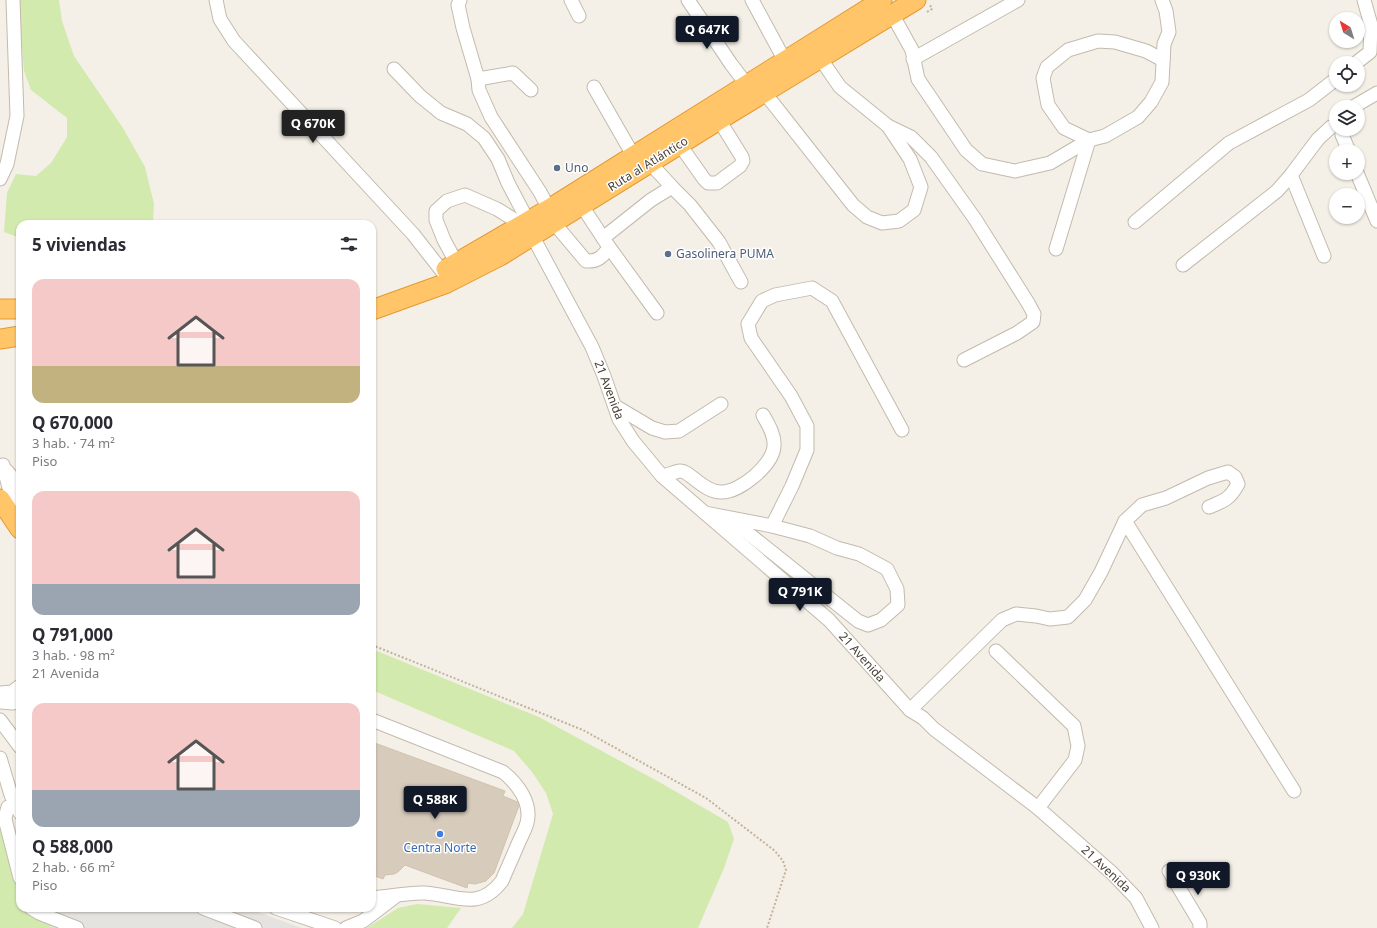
<!DOCTYPE html>
<html lang="es">
<head>
<meta charset="utf-8">
<style>
	:root { --surface:#fff; --page:#f2f2f3; --text:#2b2b33; --muted:#7c7c81; --accent:#111827 }
	body { margin:0; font-family:"Noto Sans",sans-serif; background:var(--page); color:var(--text); height:100vh; display:flex; flex-direction:column; font-size:15px; white-space:nowrap }
	* { box-sizing:border-box; margin:0 }
	p { font-size:13px; color:var(--muted) }
	.icon { flex:none; width:22px; height:22px; fill:none; stroke:currentColor; stroke-width:2; stroke-linecap:round; stroke-linejoin:round }
	.map { position:relative; flex:1; overflow:hidden }
	.panel { position:absolute; left:16px; top:220px; width:360px; height:692px; display:flex; flex-direction:column; background:var(--surface); border-radius:12px; box-shadow:0 1px 3px #0004 }
	.panel>* { flex:none }
	.needle { width:26px; rotate:322deg }
	.controls { position:absolute; left:1329px; top:12px; display:grid; gap:8px }
	.controls a { display:grid; place-items:center; width:36px; height:36px; border-radius:50%; background:var(--surface); box-shadow:0 1px 3px #0004; font-size:20px }
	.price { position:absolute; translate:-50% -34px; padding:0 9px; border-radius:4px; background:var(--accent); color:#fff; font-size:13px; line-height:26px; filter:drop-shadow(0 1px 2px #0008) }
	.price::after { content:''; position:absolute; left:50%; top:24px; width:12px; height:9px; margin-left:-6px; background:inherit; clip-path:polygon(0 0,100% 0,50% 100%) }
	.price.selected { background:#222; color:#fff }
	ul { padding:0; list-style:none }
	li { display:grid; align-content:center; gap:8px; height:212px; padding:0 16px }
	li span { display:grid; place-items:center; height:124px; border-radius:12px; color:#555 }
	li>.icon { margin-inline-start:auto }
	span .icon { width:72px; height:72px; fill:#fffc; stroke-width:1 }
	li b { font-size:17px }
	h2 { display:flex; justify-content:space-between; align-items:center; height:48px; padding:0 16px; font-size:17px }
	.map>svg:first-child { display:block }
	.green { fill:#d2eaae }
	.parking { fill:#e5e3df }
	.building { fill:#d7cbbc; stroke:#d2c2af }
	.lines { fill:none; stroke-linecap:round; stroke-linejoin:round }
	.minor-casing { stroke:#c3baac; stroke-width:15 }
	.highway-casing { stroke:#e59931; stroke-width:21 }
	.path { stroke:#c3b29a; stroke-width:2; stroke-dasharray:2 2; stroke-linecap:butt }
	.minor { stroke:#fff; stroke-width:13 }
	.highway { stroke:#ffc568; stroke-width:19 }
	.service-dot { fill:#5c6f8a; stroke:#fff; stroke-width:1.5 }
	.shop-dot { fill:#3f7fe0; stroke:#fff; stroke-width:1.5 }
	.labels { text-anchor:middle; stroke-width:3; stroke-linejoin:round; paint-order:stroke }
	.street-label { font-size:12px; fill:#484036; stroke:#fff }
	.service-label { font-size:12px; fill:#4e5e75; stroke:#fff; text-anchor:start }
	.shop-label { font-size:12px; fill:#366cbe; stroke:#fff }
</style>
</head>
<body>
<div class="map">
<svg width="1377" height="928" viewBox="0 0 1377 928">
	<rect width="100%" height="100%" fill="#f4f0e7"/>
	<g class="green">
		<polygon points="18,0 59,0 62,21 74,56 123,128 145,167 154,204 153,224 20,224 20,238 4,232 7,193 16,174 36,176 51,163 67,137 67,118 31,90 24,71"/>
		<polygon points="372,649 539,717 661,783 728,822 734,839 724,868 698,928 512,928 523,914 553,814 546,793 532,772 514,751 372,690"/>
		<polygon points="0,822 19,890 20,908 54,928 0,928"/>
		<polygon points="417,904 461,908 447,928 367,928 398,908"/>
	</g>
	<polygon class="parking" points="22,908 246,908 302,928 54,928"/>
	<polygon class="building" points="372,742 505,791 503,796 520,803 494,873 486,881 475,884 468,883 467,888 405,865 398,872 394,874 385,875 383,879 372,875"/>
	<g class="lines">
		<g class="minor-casing">
			<g id="minor">
				<polyline points="216,0 220,19 234,41 413,234 442,271"/>
				<polyline points="460,0 458,5 463,28 478,79 479,90 491,117 540,192 549,209"/>
				<polyline points="571,0 579,16"/>
				<polyline points="688,0 731,64 747,85"/>
				<polyline points="752,0 785,61"/>
				<polyline points="892,14 912,50 918,79 966,150 982,164 1015,171 1050,163 1089,140 1105,136 1138,117 1151,102 1162,82 1164,44 1169,32 1166,11 1162,0"/>
				<polyline points="913,59 1018,0"/>
				<polyline points="1356,63 1370,52 1371,25 1364,0"/>
				<polyline points="394,69 420,96 441,113 467,124 484,138 498,159 508,183 528,221"/>
				<polyline points="478,79 513,73 531,90"/>
				<polyline points="594,87 633,155"/>
				<polyline points="764,92 853,205 867,217 882,223 899,221 914,210 921,187 910,159 888,126 840,87 820,58"/>
				<polyline points="1353,107 1377,93"/>
				<polyline points="888,126 911,137 931,157 975,219 1028,303 1034,314 1033,322 1017,333 964,360"/>
				<polyline points="1342,129 1342,135 1349,151"/>
				<polyline points="680,145 704,179 708,183 717,183 740,166 743,161 742,157 719,120"/>
				<polyline points="1357,173 1377,221"/>
				<polyline points="1291,175 1324,256"/>
				<polyline points="0,179 7,164 17,116 13,0"/>
				<polyline points="672,187 690,205 719,242 741,282"/>
				<polyline points="1135,222 1229,143 1309,100 1336,79"/>
				<path d="M554,223L586,261C597,262 603,257 609,247L582,206"/>
				<polyline points="533,237 592,347 604,376 619,419 633,441 662,476 829,620 910,710 923,718 934,729 1038,808 1112,873 1136,898 1152,928"/>
				<polyline points="603,238 651,200 672,187 650,163"/>
				<polyline points="609,247 657,313"/>
				<polyline points="1056,249 1089,140 1064,128 1048,105 1043,78 1047,67 1068,50 1098,41 1115,42 1146,51 1163,60"/>
				<polyline points="457,264 444,240 436,220 436,211 447,201 465,195 497,209 523,225"/>
				<polyline points="1183,265 1277,191 1291,175 1318,139 1331,127 1336,125"/>
				<polyline points="615,406 652,428 665,432 679,431 721,404"/>
				<polyline points="3,465 11,495 20,507"/>
				<polyline points="7,471 20,487"/>
				<path d="M662,476C668,475 674,472 680,471C689,470 704,493 722,492C740,492 773,465 774,446C775,435 768,424 763,415"/>
				<polyline points="705,513 772,526 810,536 837,548 859,554 887,569 897,589 898,605 881,620 868,625 858,621 729,518"/>
				<polyline points="1125,521 1294,791"/>
				<polyline points="772,526 792,486 807,450 807,426 791,396 751,338 748,324 762,301 775,295 812,288 832,301 902,430"/>
				<polyline points="996,651 1074,726 1078,746 1075,760 1038,808"/>
				<polyline points="0,693 12,692 20,686"/>
				<polyline points="0,702 13,703 20,701"/>
				<path d="M910,710L1002,620L1016,614L1036,616L1050,619L1068,617L1085,600L1101,572L1125,521L1142,505L1166,498L1208,478L1228,472L1235,477L1238,484C1230,499 1224,501 1209,507"/>
				<polyline points="0,720 20,747"/>
				<path d="M372,720L503,772C518,784 532,803 527,823C525,830 521,837 518,844C513,856 507,869 502,881C478,912 456,895 425,893C409,892 389,897 372,898"/>
				<polyline points="0,758 11,795 20,813"/>
				<polyline points="8,807 5,818 6,823 20,878"/>
				<polyline points="1169,871 1200,923 1200,928"/>
				<polyline points="31,908 39,913 77,928"/>
				<polyline points="203,908 255,928"/>
				<polyline points="276,908 335,928"/>
				<polyline points="346,928 363,921 396,896"/>
			</g>
		</g>
		<g class="highway-casing">
			<g id="highway">
				<polyline points="446,269 549,209 882,0"/>
				<polyline points="0,309 20,309"/>
				<polyline points="372,310 447,283 500,256 719,120 916,0"/>
				<polyline points="0,339 20,336"/>
				<polyline points="0,499 20,529"/>
			</g>
		</g>
		<g class="path">
			<polyline points="927,12 932,9 930,5"/>
			<polyline points="372,645 583,730 706,798 775,851 783,861 786,870 767,928"/>
		</g>
		<use href="#minor" class="minor"/>
		<use href="#highway" class="highway"/>
	</g>
	<g class="service-dot">
		<circle cx="557" cy="168" r="4"/>
		<circle cx="668" cy="254" r="4"/>
	</g>
	<circle class="shop-dot" cx="440" cy="834" r="4"/>
	<g class="labels">
		<g class="street-label">
			<text transform="translate(648 164) rotate(-32)" y="4">Ruta al Atlántico</text>
			<text transform="translate(609 390) rotate(69)" y="4">21 Avenida</text>
			<text transform="translate(862 657) rotate(48)" y="4">21 Avenida</text>
			<text transform="translate(1106 869) rotate(43)" y="4">21 Avenida</text>
		</g>
		<g class="service-label">
			<text x="565" y="172">Uno</text>
			<text x="676" y="258">Gasolinera PUMA</text>
		</g>
		<g class="shop-label">
			<text x="440" y="852">Centra Norte</text>
		</g>
	</g>
</svg>
<div class="controls">
<a><svg class="needle" viewBox="-14 -14 28 28"><path d="M0-13l5 13h-10z" fill="#e53935"/><path d="M0 13l5-13h-10z" fill="#7c7c81"/></svg></a>
<a><svg class="icon" aria-label="locate" viewBox="0 0 24 24"><circle cx="12" cy="12" r="6"/><path d="M12 2v4M12 18v4M2 12h4M18 12h4"/></svg></a>
<a><svg class="icon" aria-label="layers" viewBox="0 0 24 24"><path d="M12 4l9 5-9 5-9-5zM3 14l9 5 9-5"/></svg></a>
<a>+</a>
<a>−</a>
</div>
<b class="price" style="left:707px;top:50px">Q 647K</b>
<b class="price selected" style="left:313px;top:144px">Q 670K</b>
<b class="price" style="left:800px;top:612px">Q 791K</b>
<b class="price" style="left:435px;top:820px">Q 588K</b>
<b class="price" style="left:1198px;top:896px">Q 930K</b>
<section class="panel">
<h2>5 viviendas<svg class="icon" aria-label="filters" viewBox="0 0 24 24"><path d="M4 7h16M4 17h16"/><circle cx="9" cy="7" r="2"/><circle cx="15" cy="17" r="2"/></svg></h2>
<ul>
<li><span style="background:linear-gradient(#f6c9c9 70%,#c2b280 0)"><svg class="icon" aria-label="home" viewBox="0 0 24 24"><path d="M3 11l9-7 9 7M6 9v11h12V9"/></svg></span><div><b>Q 670,000</b><p>3 hab. · 74 m²</p><p>Piso</p></div></li>
<li><span style="background:linear-gradient(#f6c9c9 75%,#9aa5b1 0)"><svg class="icon" aria-label="home" viewBox="0 0 24 24"><path d="M3 11l9-7 9 7M6 9v11h12V9"/></svg></span><div><b>Q 791,000</b><p>3 hab. · 98 m²</p><p>21 Avenida</p></div></li>
<li><span style="background:linear-gradient(#f6c9c9 70%,#9aa5b1 0)"><svg class="icon" aria-label="home" viewBox="0 0 24 24"><path d="M3 11l9-7 9 7M6 9v11h12V9"/></svg></span><div><b>Q 588,000</b><p>2 hab. · 66 m²</p><p>Piso</p></div></li>
</ul>
</section>
</div>
</body>
</html>
